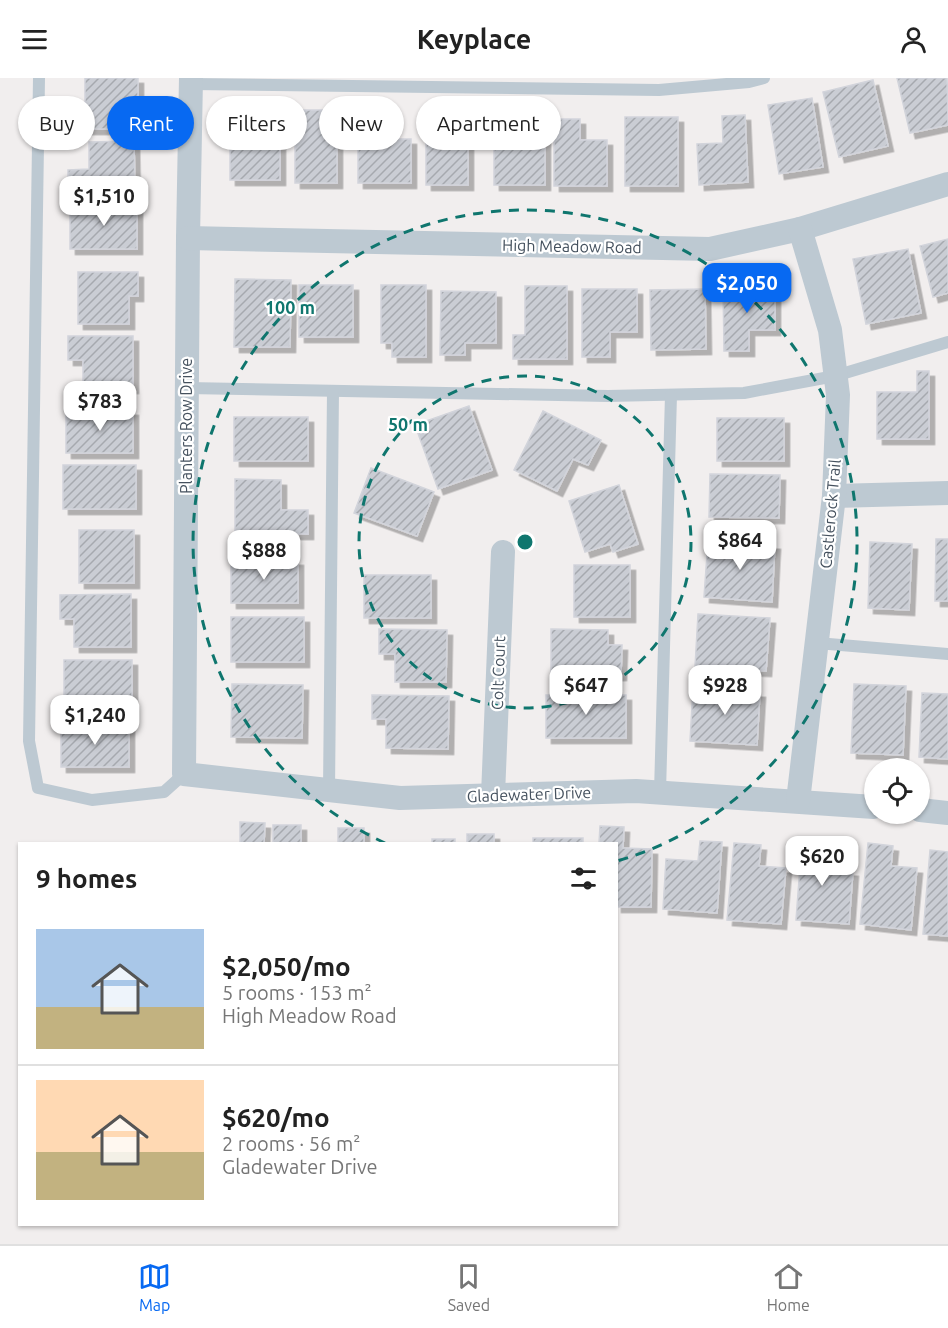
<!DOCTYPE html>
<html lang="en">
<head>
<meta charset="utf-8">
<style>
	:root { --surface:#fff; --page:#f2f2f2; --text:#222; --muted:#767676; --line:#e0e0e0; --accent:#0769f2 }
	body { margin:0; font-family:Ubuntu,sans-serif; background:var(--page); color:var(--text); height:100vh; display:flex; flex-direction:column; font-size:22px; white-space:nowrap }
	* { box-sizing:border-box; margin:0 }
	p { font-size:20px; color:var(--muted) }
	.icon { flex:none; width:33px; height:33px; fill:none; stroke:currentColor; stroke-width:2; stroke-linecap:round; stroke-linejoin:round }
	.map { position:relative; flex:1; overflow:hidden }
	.details { position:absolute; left:18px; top:764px; width:600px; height:384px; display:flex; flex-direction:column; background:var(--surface); border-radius:0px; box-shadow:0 2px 4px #0004 }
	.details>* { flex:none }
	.guide { position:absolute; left:18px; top:18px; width:600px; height:54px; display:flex; gap:12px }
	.tools { position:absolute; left:864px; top:680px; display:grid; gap:12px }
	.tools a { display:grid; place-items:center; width:66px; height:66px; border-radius:50%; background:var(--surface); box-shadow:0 2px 4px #0004; font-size:30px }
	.price { position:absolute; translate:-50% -51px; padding:0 14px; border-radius:12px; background:#fff; color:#222; font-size:20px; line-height:39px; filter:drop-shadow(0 2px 3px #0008) }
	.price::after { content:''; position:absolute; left:50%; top:36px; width:18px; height:14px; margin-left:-9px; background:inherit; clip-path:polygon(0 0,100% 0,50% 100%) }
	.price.current { background:var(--accent); color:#fff }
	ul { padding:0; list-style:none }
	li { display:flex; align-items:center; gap:18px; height:150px; padding:0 18px }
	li+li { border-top:2px solid var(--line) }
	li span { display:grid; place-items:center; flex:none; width:168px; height:120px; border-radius:0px; color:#555 }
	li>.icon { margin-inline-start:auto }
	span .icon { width:72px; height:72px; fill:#fffc; stroke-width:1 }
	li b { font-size:26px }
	h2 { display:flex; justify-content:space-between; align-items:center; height:72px; padding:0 18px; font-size:26px }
	.tag { padding:0 21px; border-radius:27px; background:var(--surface); box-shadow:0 2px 4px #0004; font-size:21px; line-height:54px }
	.tag.current { background:var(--accent); color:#fff }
	header { display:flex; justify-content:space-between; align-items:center; height:78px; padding:0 18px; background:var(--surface); font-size:27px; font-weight:700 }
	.tab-bar { display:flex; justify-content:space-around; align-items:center; height:84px; border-top:2px solid var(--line); background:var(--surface); font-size:16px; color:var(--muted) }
	.tab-bar a { display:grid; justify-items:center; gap:3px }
	.tab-bar .current { color:var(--accent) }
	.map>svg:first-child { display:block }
	.building { fill:url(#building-hatch); stroke:#d2d4db; stroke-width:1.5; filter:url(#shadow) }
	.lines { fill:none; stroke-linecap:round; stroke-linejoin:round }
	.lane { stroke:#bdc9d2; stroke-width:12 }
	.street { stroke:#bdc9d2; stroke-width:24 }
	.ring { fill:none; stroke:#0f766e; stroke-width:3; stroke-dasharray:10 8 }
	.labels { text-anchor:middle; stroke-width:4.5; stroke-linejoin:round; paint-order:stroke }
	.street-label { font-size:16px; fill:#45515e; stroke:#fff }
	.centre { fill:#0f766e; stroke:#fff; stroke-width:3 }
	.ring-label { font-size:18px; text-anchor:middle; font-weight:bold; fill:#0f766e; stroke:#fff; stroke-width:4.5; stroke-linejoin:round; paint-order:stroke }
</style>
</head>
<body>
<header><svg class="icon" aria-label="menu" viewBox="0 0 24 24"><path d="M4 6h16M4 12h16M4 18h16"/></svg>Keyplace<svg class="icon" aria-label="person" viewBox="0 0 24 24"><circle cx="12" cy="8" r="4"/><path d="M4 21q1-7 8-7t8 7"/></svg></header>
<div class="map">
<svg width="948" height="1166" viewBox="0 0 948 1166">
	<defs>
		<pattern id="building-hatch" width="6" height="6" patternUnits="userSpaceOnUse" patternTransform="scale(1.5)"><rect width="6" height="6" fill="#cacdd4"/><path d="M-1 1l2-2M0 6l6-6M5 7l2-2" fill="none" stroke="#a6a9af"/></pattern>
		<filter id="shadow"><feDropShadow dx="5.5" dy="5.5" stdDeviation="0" flood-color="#0004"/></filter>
	</defs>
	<rect width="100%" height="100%" fill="#f1eeee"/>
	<g class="building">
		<rect x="85" y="0" width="53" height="51"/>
		<polygon points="897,0 947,0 948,47 910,55"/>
		<polygon points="873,2 888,68 839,79 823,14"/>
		<polygon points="812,20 823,89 779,96 768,27"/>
		<rect x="295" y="32" width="42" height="73"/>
		<rect x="426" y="34" width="42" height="73"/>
		<polygon points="253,36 280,36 280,102 230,102 230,51 253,51"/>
		<rect x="494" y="37" width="51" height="70"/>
		<polygon points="745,37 748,104 699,107 697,66 723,65 722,38"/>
		<rect x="625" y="39" width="53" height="69"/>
		<polygon points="554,41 580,41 580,62 607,62 607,108 554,108"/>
		<rect x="358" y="61" width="53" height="44"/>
		<polygon points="134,63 135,116 68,117 68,92 89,91 89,64"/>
		<rect x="70" y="128" width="67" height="43"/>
		<polygon points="948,161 948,215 933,219 920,168"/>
		<polygon points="908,171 921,235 866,246 853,181"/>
		<polygon points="78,194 138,194 138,218 129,218 129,246 78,246"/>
		<polygon points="235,201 291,202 290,269 234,269"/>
		<rect x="299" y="207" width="54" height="52"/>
		<polygon points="381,207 426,207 426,279 392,279 392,265 381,265"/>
		<polygon points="723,207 775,207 775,252 749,252 749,273 724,273"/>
		<polygon points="525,208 567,208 567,281 513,281 513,257 525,257"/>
		<polygon points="582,211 637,211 637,254 610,254 610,279 582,279"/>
		<polygon points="705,211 706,271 651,272 650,212"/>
		<polygon points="441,213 496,214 496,265 465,265 465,277 440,277"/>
		<polygon points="68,258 133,258 133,310 83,310 83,282 68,282"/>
		<polygon points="917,293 929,293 929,361 877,361 877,314 917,314"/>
		<polygon points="469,328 492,392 438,411 415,347"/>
		<rect x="66" y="332" width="67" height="43"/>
		<polygon points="543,333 601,362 588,387 573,381 557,413 514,392"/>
		<rect x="234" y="339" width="74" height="44"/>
		<rect x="717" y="340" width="67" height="43"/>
		<rect x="63" y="387" width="73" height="44"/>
		<polygon points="371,390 434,414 417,458 354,435"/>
		<polygon points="710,396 780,397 779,440 709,439"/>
		<polygon points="235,401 281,402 281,432 308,432 308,456 235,456"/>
		<polygon points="619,407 638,466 613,474 610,466 585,474 569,423"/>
		<rect x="79" y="452" width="55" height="53"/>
		<polygon points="936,461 948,461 948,523 935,523"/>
		<polygon points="708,462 775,466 772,524 704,519"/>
		<polygon points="870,464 912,466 909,532 868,530"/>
		<rect x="231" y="482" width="67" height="43"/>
		<rect x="574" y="487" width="56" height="52"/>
		<rect x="364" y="497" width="67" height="43"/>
		<polygon points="131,516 131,569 74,569 74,541 60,541 60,517"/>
		<polygon points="698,536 770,540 766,593 695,589"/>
		<rect x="231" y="539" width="73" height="45"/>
		<polygon points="379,551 447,552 446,604 395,604 395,576 379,576"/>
		<polygon points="551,551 608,552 608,567 622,567 621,597 551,597"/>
		<rect x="64" y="582" width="68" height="43"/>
		<polygon points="232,606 303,607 302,660 231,659"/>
		<polygon points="854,606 906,608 903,677 851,675"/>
		<polygon points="693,610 760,614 757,667 690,663"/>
		<polygon points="922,615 948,616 948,681 919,679"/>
		<polygon points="372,617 449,618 448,671 386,670 386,641 372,641"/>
		<rect x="546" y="617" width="80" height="43"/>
		<rect x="61" y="646" width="68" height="43"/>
		<polygon points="240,744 265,745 264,765 240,765"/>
		<rect x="273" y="747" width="28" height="18"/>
		<polygon points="600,748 624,749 623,770 652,771 651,829 616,829 616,765 599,765"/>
		<rect x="338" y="750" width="26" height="15"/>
		<rect x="467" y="756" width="27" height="9"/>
		<rect x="533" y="760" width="50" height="5"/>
		<rect x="432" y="761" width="23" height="4"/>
		<polygon points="802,761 827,763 825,791 853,793 849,846 796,842"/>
		<polygon points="700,763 722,764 717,835 663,831 666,781 698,783"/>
		<polygon points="734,765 761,767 759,788 786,790 781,846 727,842"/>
		<polygon points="868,765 893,768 891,788 917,790 911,852 860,846"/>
		<polygon points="930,772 948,774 948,858 923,856"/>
	</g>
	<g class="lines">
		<g class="lane">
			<polyline points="39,0 29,663 38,710 92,722 164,714 184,696"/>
			<polyline points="191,6 659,12 749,4 764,0"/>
			<polyline points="187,310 608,318 744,315 835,298 948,264"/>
			<polyline points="817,565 948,576"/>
			<polyline points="329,712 333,313"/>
			<polyline points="660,714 671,317"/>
		</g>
		<g class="street">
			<polyline points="191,0 188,160 184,696 400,720 636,713 874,729"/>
			<polyline points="188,160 710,171 800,151 948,106"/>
			<polyline points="834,418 948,415"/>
			<polyline points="493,717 503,474"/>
			<polyline points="798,723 834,418 838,317 830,252 800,151"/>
			<polyline points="920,732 948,735"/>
		</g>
	</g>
	<g class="ring">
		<circle cx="525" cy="464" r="166"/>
		<path d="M385 765A332 332 0 1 1 617 783"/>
	</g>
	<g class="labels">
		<g class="street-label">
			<text transform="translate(572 168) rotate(1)" y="6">High Meadow Road</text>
			<text transform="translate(186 348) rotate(-90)" y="6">Planters Row Drive</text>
			<text transform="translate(830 436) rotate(-85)" y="6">Castlerock Trail</text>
			<text transform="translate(498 595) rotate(-88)" y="6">Colt Court</text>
			<text transform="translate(529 716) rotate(-2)" y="6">Gladewater Drive</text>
		</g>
	</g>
	<circle cx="525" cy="464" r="9" class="centre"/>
	<g class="ring-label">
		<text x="290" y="236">100 m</text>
		<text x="408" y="353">50 m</text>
	</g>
</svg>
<div class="tools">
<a><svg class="icon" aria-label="locate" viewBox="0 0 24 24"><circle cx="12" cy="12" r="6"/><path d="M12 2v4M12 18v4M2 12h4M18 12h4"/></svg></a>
</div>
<b class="price" style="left:104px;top:149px">$1,510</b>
<b class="price current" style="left:747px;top:236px">$2,050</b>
<b class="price" style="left:100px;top:354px">$783</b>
<b class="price" style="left:740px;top:493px">$864</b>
<b class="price" style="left:264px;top:503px">$888</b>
<b class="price" style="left:586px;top:638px">$647</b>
<b class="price" style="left:725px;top:638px">$928</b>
<b class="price" style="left:95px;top:668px">$1,240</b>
<b class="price" style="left:822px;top:809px">$620</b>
<div class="guide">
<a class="tag">Buy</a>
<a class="tag current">Rent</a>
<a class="tag">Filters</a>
<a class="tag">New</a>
<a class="tag">Apartment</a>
</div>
<section class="details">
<h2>9 homes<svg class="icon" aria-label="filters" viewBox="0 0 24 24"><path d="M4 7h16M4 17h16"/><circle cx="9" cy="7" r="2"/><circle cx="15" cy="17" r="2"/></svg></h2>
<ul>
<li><span style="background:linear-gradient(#a9c7e8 65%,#c2b280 0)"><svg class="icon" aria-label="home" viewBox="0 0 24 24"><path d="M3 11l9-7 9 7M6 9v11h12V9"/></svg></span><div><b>$2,050/mo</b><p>5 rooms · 153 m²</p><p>High Meadow Road</p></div></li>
<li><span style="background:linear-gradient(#ffd9b3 60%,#c2b280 0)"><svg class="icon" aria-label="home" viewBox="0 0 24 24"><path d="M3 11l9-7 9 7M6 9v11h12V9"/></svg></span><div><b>$620/mo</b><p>2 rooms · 56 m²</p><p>Gladewater Drive</p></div></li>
</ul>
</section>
</div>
<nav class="tab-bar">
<a class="current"><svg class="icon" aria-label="map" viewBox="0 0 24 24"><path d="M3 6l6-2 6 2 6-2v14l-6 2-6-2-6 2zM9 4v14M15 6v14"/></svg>Map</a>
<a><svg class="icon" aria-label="saved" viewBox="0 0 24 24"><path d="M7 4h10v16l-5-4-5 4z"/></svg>Saved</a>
<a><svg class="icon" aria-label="home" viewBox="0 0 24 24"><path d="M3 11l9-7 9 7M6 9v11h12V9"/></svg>Home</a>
</nav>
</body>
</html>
